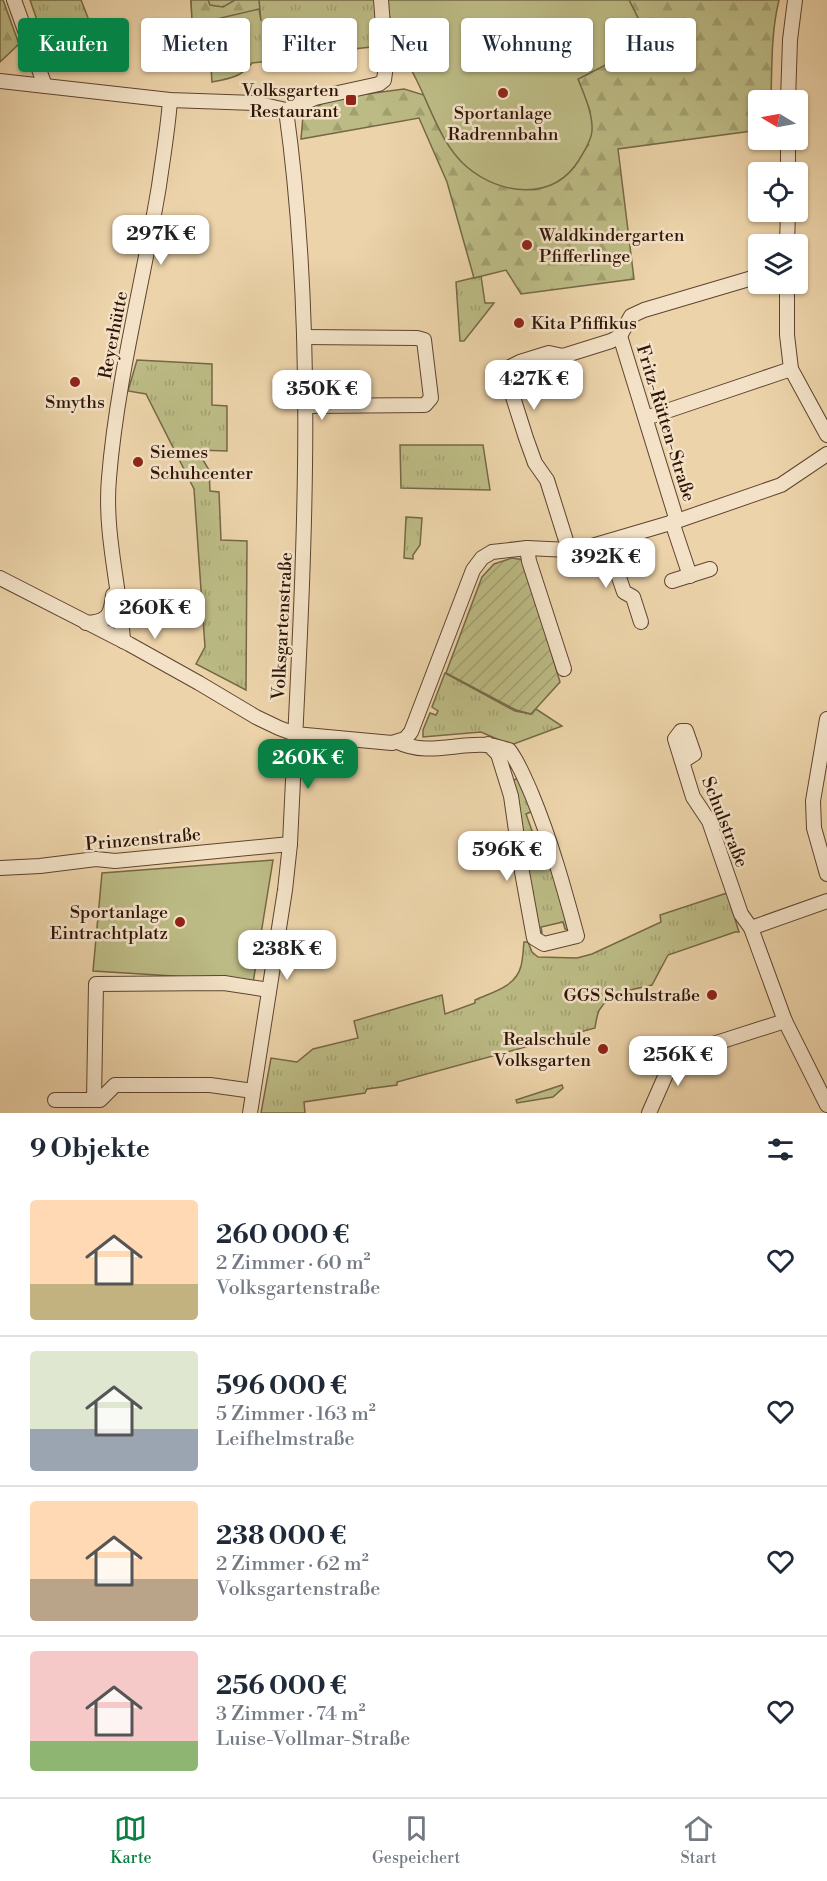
<!DOCTYPE html>
<html lang="de">
<head>
<meta charset="utf-8">
<style>
	:root { --surface:#fff; --page:#f2f2f3; --text:#1f2937; --muted:#747a83; --line:#e0e1e3; --accent:#0b8043 }
	body { margin:0; font-family:"Libre Bodoni",serif; background:var(--page); color:var(--text); height:100vh; display:flex; flex-direction:column; font-size:22px; white-space:nowrap }
	* { box-sizing:border-box; margin:0 }
	p { font-size:20px; color:var(--muted) }
	.icon { flex:none; width:33px; height:33px; fill:none; stroke:currentColor; stroke-width:2; stroke-linecap:round; stroke-linejoin:round }
	.map { position:relative; height:1113px; overflow:hidden }
	.panel { display:flex; flex-direction:column; background:var(--surface); flex:1 }
	.panel>* { flex:none }
	.banner { position:absolute; left:18px; top:18px; width:792px; height:54px; display:flex; gap:12px }
	.needle { width:39px; rotate:280deg }
	.fabs { position:absolute; left:748px; top:90px; display:grid; gap:12px }
	.fabs a { display:grid; place-items:center; width:60px; height:60px; border-radius:6px; background:var(--surface); box-shadow:0 2px 4px #0004; font-size:30px }
	.price { position:absolute; translate:-50% -51px; padding:0 14px; border-radius:12px; background:#fff; color:#222; font-size:20px; line-height:39px; filter:drop-shadow(0 2px 3px #0008) }
	.price::after { content:''; position:absolute; left:50%; top:36px; width:18px; height:14px; margin-left:-9px; background:inherit; clip-path:polygon(0 0,100% 0,50% 100%) }
	.price.current { background:var(--accent); color:#fff }
	ul { padding:0; list-style:none }
	li { display:flex; align-items:center; gap:18px; height:150px; padding:0 30px }
	li+li { border-top:2px solid var(--line) }
	li span { display:grid; place-items:center; flex:none; width:168px; height:120px; border-radius:6px; color:#555 }
	li>.icon { margin-inline-start:auto }
	span .icon { width:72px; height:72px; fill:#fffc; stroke-width:1 }
	li b { font-size:26px }
	h2 { display:flex; justify-content:space-between; align-items:center; height:72px; padding:0 30px; font-size:26px }
	.tag { padding:0 21px; border-radius:6px; background:var(--surface); box-shadow:0 2px 4px #0004; font-size:21px; line-height:54px }
	.tag.current { background:var(--accent); color:#fff }
	.tabs { display:flex; justify-content:space-around; align-items:center; height:84px; border-top:2px solid var(--line); background:var(--surface); font-size:16px; color:var(--muted) }
	.tabs a { display:grid; justify-items:center; gap:3px }
	.tabs .current { color:var(--accent) }
	.map>svg:first-child { display:block }
	.grass { fill:url(#grass-tufts); stroke:#766846; stroke-width:1.5 }
	.forest { fill:url(#forest-firs); stroke:#766846; stroke-width:1.5 }
	.garden { fill:url(#garden-furrows); stroke:#766846; stroke-width:1.5 }
	.pitch { fill:#bcbb85; stroke:#766846; stroke-width:1.5 }
	.lines { fill:none; stroke-linecap:round; stroke-linejoin:round }
	.minor-casing { stroke:#5e4430; stroke-width:16 }
	.minor { stroke:#f3e2c7; stroke-width:14 }
	.poi-dot { fill:#8f2418; stroke:#f3e2c7; stroke-width:2 }
	.labels { text-anchor:middle; stroke-width:5; stroke-linejoin:round; paint-order:stroke }
	.poi-label { font-size:18px; fill:#2f1508; stroke:#f3e2c7; text-anchor:end }
	.street-label { font-size:18px; fill:#2f1508; stroke:#f3e2c7 }
</style>
</head>
<body>
<div class="map">
<svg width="827" height="1113" viewBox="0 0 827 1113">
	<defs>
		<pattern id="grass-tufts" width="24" height="20" patternUnits="userSpaceOnUse" patternTransform="scale(1.5)"><rect width="24" height="20" fill="#bcbb85"/><path d="M3 7l-1-3M5 7V3M7 7l1-3M15 17l-1-3M17 17v-4M19 17l1-3" fill="none" stroke="#a2a071"/></pattern>
		<pattern id="forest-firs" width="22" height="20" patternUnits="userSpaceOnUse" patternTransform="scale(1.5)"><rect width="22" height="20" fill="#bcbb85"/><path d="M5 1l3.5 6h-7zM16 11l3.5 6h-7z" fill="#a2a071"/></pattern>
		<pattern id="garden-furrows" width="10" height="10" patternUnits="userSpaceOnUse" patternTransform="scale(1.5)"><rect width="10" height="10" fill="#bcbb85"/><path d="M-1 1l2-2M0 10L10 0M9 11l2-2" fill="none" stroke="#a2a071"/></pattern>
	</defs>
	<rect width="100%" height="100%" fill="#ecd3a9"/>
	<filter id="stains"><feTurbulence type="fractalNoise" baseFrequency=".00333" numOctaves="4"/><feColorMatrix values="0 0 0 0 .2 0 0 0 0 .09 0 0 0 0 .02 0 0 0 .5 -.17"/></filter>
	<radialGradient id="worn" r=".72"><stop offset=".6" stop-color="#630" stop-opacity="0"/><stop offset="1" stop-color="#630" stop-opacity=".3"/></radialGradient>
	<g class="grass">
		<polygon points="30,0 81,0 90,23 44,40"/>
		<path d="M191,0H376L380,46L308,54L290,59L252,63C242,77 228,79 212,82L208,21L192,20Z"/>
		<polygon points="481,276 485,303 494,303 464,341 460,341 456,282"/>
		<polygon points="137,360 212,364 212,405 227,406 227,451 197,450 209,470 210,491 219,492 221,540 247,541 246,690 196,664 205,647 194,489 146,394 128,391"/>
		<polygon points="400,445 483,445 490,490 401,488"/>
		<polygon points="406,517 422,518 420,545 413,555 413,559 404,558"/>
		<polygon points="445,673 515,711 531,714 536,709 562,726 511,745 481,732 423,737 423,730 430,713 436,715 438,711 432,707"/>
		<polygon points="518,778 533,811 526,814 540,853 548,851 568,930 565,929 563,922 541,927 542,933 540,935 512,781"/>
		<path d="M727,893L739,932H735L668,955L652,985C633,990 612,990 600,1009C597,1013 596,1022 595,1028L397,1082V1085L367,1089L365,1093L304,1102L305,1113H261L271,1058L297,1062L313,1049L358,1038L354,1021L442,995L445,1014L475,1003V1000C492,992 516,987 521,966C523,959 523,950 524,942H528L532,952L538,957L577,958L592,954L661,922L660,915Z"/>
		<polygon points="562,1085 563,1088 553,1097 517,1103 516,1100"/>
	</g>
	<g class="forest">
		<polygon points="0,0 3,0 19,44 0,62"/>
		<polygon points="191,0 208,0 210,5 223,7 235,0 259,0 261,21 259,9 208,21 192,20"/>
		<path d="M629,0H779C771,32 772,67 771,100H759V130L618,149L634,279L521,294L506,270L474,278L447,182L419,118L301,139L303,116L329,99L404,89L424,95L439,127L454,151L558,181L574,167L588,145L590,111L578,79L650,42Z"/>
	</g>
	<polygon class="garden" points="512,558 524,560 560,682 531,714 516,710 446,673 482,577 494,564"/>
	<g class="pitch">
		<path d="M387,0H629L650,42L578,79C584,95 593,113 592,131C591,142 584,151 579,160C553,202 500,195 467,167C442,146 431,109 417,81C404,55 389,30 387,0Z"/>
		<polygon points="273,860 253,983 222,979 93,971 102,873"/>
	</g>
	<g class="lines">
		<g class="minor-casing">
			<g id="minor">
				<polyline points="14,0 45,86"/>
				<polyline points="0,81 170,100 255,103 286,110 315,98 379,84 384,80 386,65 381,0"/>
				<polyline points="788,100 790,40 795,0"/>
				<polyline points="788,172 788,140"/>
				<polyline points="787,244 788,212"/>
				<polyline points="787,284 787,335 791,369 827,435"/>
				<polyline points="620,336 677,521"/>
				<polyline points="304,337 417,338 424,340 431,398 425,405 306,406"/>
				<polyline points="646,418 791,369"/>
				<polyline points="672,522 690,576"/>
				<polyline points="607,542 624,592 633,597 641,622"/>
				<polyline points="527,548 529,561 564,669"/>
				<polyline points="569,550 547,480 535,463 526,438 506,375 508,368 520,362 549,353 563,356 611,341 620,336 631,316 644,310 759,276"/>
				<polyline points="0,578 129,644 199,683 256,717 279,728 295,734 392,743 405,739 411,732 473,570 482,558 492,552 527,548 569,550 592,546 677,521 781,485 827,454"/>
				<polyline points="672,581 710,569"/>
				<path d="M86,623C108,622 111,615 113,595"/>
				<path d="M123,641C120,587 104,533 109,478C117,380 143,283 159,186C163,157 168,129 170,100"/>
				<polyline points="827,719 813,801 814,828 827,874"/>
				<path d="M398,742C426,756 456,743 486,745C494,745 501,748 509,750C519,763 525,779 532,795C551,841 564,888 577,936L544,944L534,938L522,872L511,796L498,754L488,744"/>
				<polyline points="683,761 694,754 686,731 681,731 675,739 693,797 709,821 741,914 751,928 785,1021 827,1105"/>
				<polyline points="0,868 40,866 96,859 115,861 290,844"/>
				<polyline points="751,928 827,901"/>
				<polyline points="55,1100 100,1100 115,1085 210,1085 253,1091"/>
				<polyline points="94,1100 96,984 224,983 269,990"/>
				<path d="M250,1113L285,890L290,844C301,600 320,353 286,110"/>
				<polyline points="649,1113 671,1063 685,1053 785,1021"/>
			</g>
		</g>
		<use href="#minor" class="minor"/>
	</g>
	<g class="poi-dot">
		<circle cx="503" cy="93" r="6"/>
		<rect x="345" y="94" width="12" height="12" rx="3"/>
		<circle cx="527" cy="245" r="6"/>
		<circle cx="519" cy="323" r="6"/>
		<circle cx="75" cy="382" r="6"/>
		<circle cx="138" cy="462" r="6"/>
		<circle cx="180" cy="922" r="6"/>
		<circle cx="712" cy="995" r="6"/>
		<circle cx="603" cy="1049" r="6"/>
	</g>
	<g class="labels">
		<g class="poi-label">
			<text x="339" y="96">Volksgarten<tspan x="339" dy="21">Restaurant</tspan></text>
			<text x="503" y="119" text-anchor="middle">Sportanlage<tspan x="503" dy="21">Radrennbahn</tspan></text>
			<text x="539" y="241" text-anchor="start">Waldkindergarten<tspan x="539" dy="21">Pfifferlinge</tspan></text>
			<text x="531" y="329" text-anchor="start">Kita Pfiffikus</text>
			<text x="75" y="408" text-anchor="middle">Smyths</text>
			<text x="150" y="458" text-anchor="start">Siemes<tspan x="150" dy="21">Schuhcenter</tspan></text>
			<text x="168" y="918">Sportanlage<tspan x="168" dy="21">Eintrachtplatz</tspan></text>
			<text x="700" y="1001">GGS Schulstraße</text>
			<text x="591" y="1045">Realschule<tspan x="591" dy="21">Volksgarten</tspan></text>
		</g>
		<g class="street-label">
			<text transform="translate(113 335) rotate(-79)" y="6">Reyerhütte</text>
			<text transform="translate(666 423) rotate(73)" y="6">Fritz-Rütten-Straße</text>
			<text transform="translate(282 626) rotate(-87)" y="6">Volksgartenstraße</text>
			<text transform="translate(725 822) rotate(68)" y="6">Schulstraße</text>
			<text transform="translate(143 839) rotate(-5)" y="6">Prinzenstraße</text>
		</g>
	</g>
	<rect width="100%" height="100%" filter="url(#stains)"/>
	<rect width="100%" height="100%" fill="url(#worn)"/>
</svg>
<div class="fabs">
<a><svg class="needle" viewBox="-14 -14 28 28"><path d="M0-13l5 13h-10z" fill="#e53935"/><path d="M0 13l5-13h-10z" fill="#747a83"/></svg></a>
<a><svg class="icon" aria-label="locate" viewBox="0 0 24 24"><circle cx="12" cy="12" r="6"/><path d="M12 2v4M12 18v4M2 12h4M18 12h4"/></svg></a>
<a><svg class="icon" aria-label="layers" viewBox="0 0 24 24"><path d="M12 4l9 5-9 5-9-5zM3 14l9 5 9-5"/></svg></a>
</div>
<b class="price" style="left:161px;top:266px">297K €</b>
<b class="price" style="left:534px;top:411px">427K €</b>
<b class="price" style="left:322px;top:421px">350K €</b>
<b class="price" style="left:606px;top:589px">392K €</b>
<b class="price" style="left:155px;top:640px">260K €</b>
<b class="price current" style="left:308px;top:790px">260K €</b>
<b class="price" style="left:507px;top:882px">596K €</b>
<b class="price" style="left:287px;top:981px">238K €</b>
<b class="price" style="left:678px;top:1087px">256K €</b>
<div class="banner">
<a class="tag current">Kaufen</a>
<a class="tag">Mieten</a>
<a class="tag">Filter</a>
<a class="tag">Neu</a>
<a class="tag">Wohnung</a>
<a class="tag">Haus</a>
</div>
</div>
<section class="panel">
<h2>9 Objekte<svg class="icon" aria-label="filters" viewBox="0 0 24 24"><path d="M4 7h16M4 17h16"/><circle cx="9" cy="7" r="2"/><circle cx="15" cy="17" r="2"/></svg></h2>
<ul>
<li><span style="background:linear-gradient(#ffd9b3 70%,#c2b280 0)"><svg class="icon" aria-label="home" viewBox="0 0 24 24"><path d="M3 11l9-7 9 7M6 9v11h12V9"/></svg></span><div><b>260 000 €</b><p>2 Zimmer · 60 m²</p><p>Volksgartenstraße</p></div><svg class="icon" aria-label="heart" viewBox="0 0 24 24"><path d="M12 20l-8-8c-3-5 5-10 8-4 3-6 11-1 8 4z"/></svg></li>
<li><span style="background:linear-gradient(#dfe7d0 65%,#9aa5b1 0)"><svg class="icon" aria-label="home" viewBox="0 0 24 24"><path d="M3 11l9-7 9 7M6 9v11h12V9"/></svg></span><div><b>596 000 €</b><p>5 Zimmer · 163 m²</p><p>Leifhelmstraße</p></div><svg class="icon" aria-label="heart" viewBox="0 0 24 24"><path d="M12 20l-8-8c-3-5 5-10 8-4 3-6 11-1 8 4z"/></svg></li>
<li><span style="background:linear-gradient(#ffd9b3 65%,#b9a48a 0)"><svg class="icon" aria-label="home" viewBox="0 0 24 24"><path d="M3 11l9-7 9 7M6 9v11h12V9"/></svg></span><div><b>238 000 €</b><p>2 Zimmer · 62 m²</p><p>Volksgartenstraße</p></div><svg class="icon" aria-label="heart" viewBox="0 0 24 24"><path d="M12 20l-8-8c-3-5 5-10 8-4 3-6 11-1 8 4z"/></svg></li>
<li><span style="background:linear-gradient(#f6c9c9 75%,#8fb573 0)"><svg class="icon" aria-label="home" viewBox="0 0 24 24"><path d="M3 11l9-7 9 7M6 9v11h12V9"/></svg></span><div><b>256 000 €</b><p>3 Zimmer · 74 m²</p><p>Luise-Vollmar-Straße</p></div><svg class="icon" aria-label="heart" viewBox="0 0 24 24"><path d="M12 20l-8-8c-3-5 5-10 8-4 3-6 11-1 8 4z"/></svg></li>
</ul>
</section>
<nav class="tabs">
<a class="current"><svg class="icon" aria-label="map" viewBox="0 0 24 24"><path d="M3 6l6-2 6 2 6-2v14l-6 2-6-2-6 2zM9 4v14M15 6v14"/></svg>Karte</a>
<a><svg class="icon" aria-label="saved" viewBox="0 0 24 24"><path d="M7 4h10v16l-5-4-5 4z"/></svg>Gespeichert</a>
<a><svg class="icon" aria-label="home" viewBox="0 0 24 24"><path d="M3 11l9-7 9 7M6 9v11h12V9"/></svg>Start</a>
</nav>
</body>
</html>
